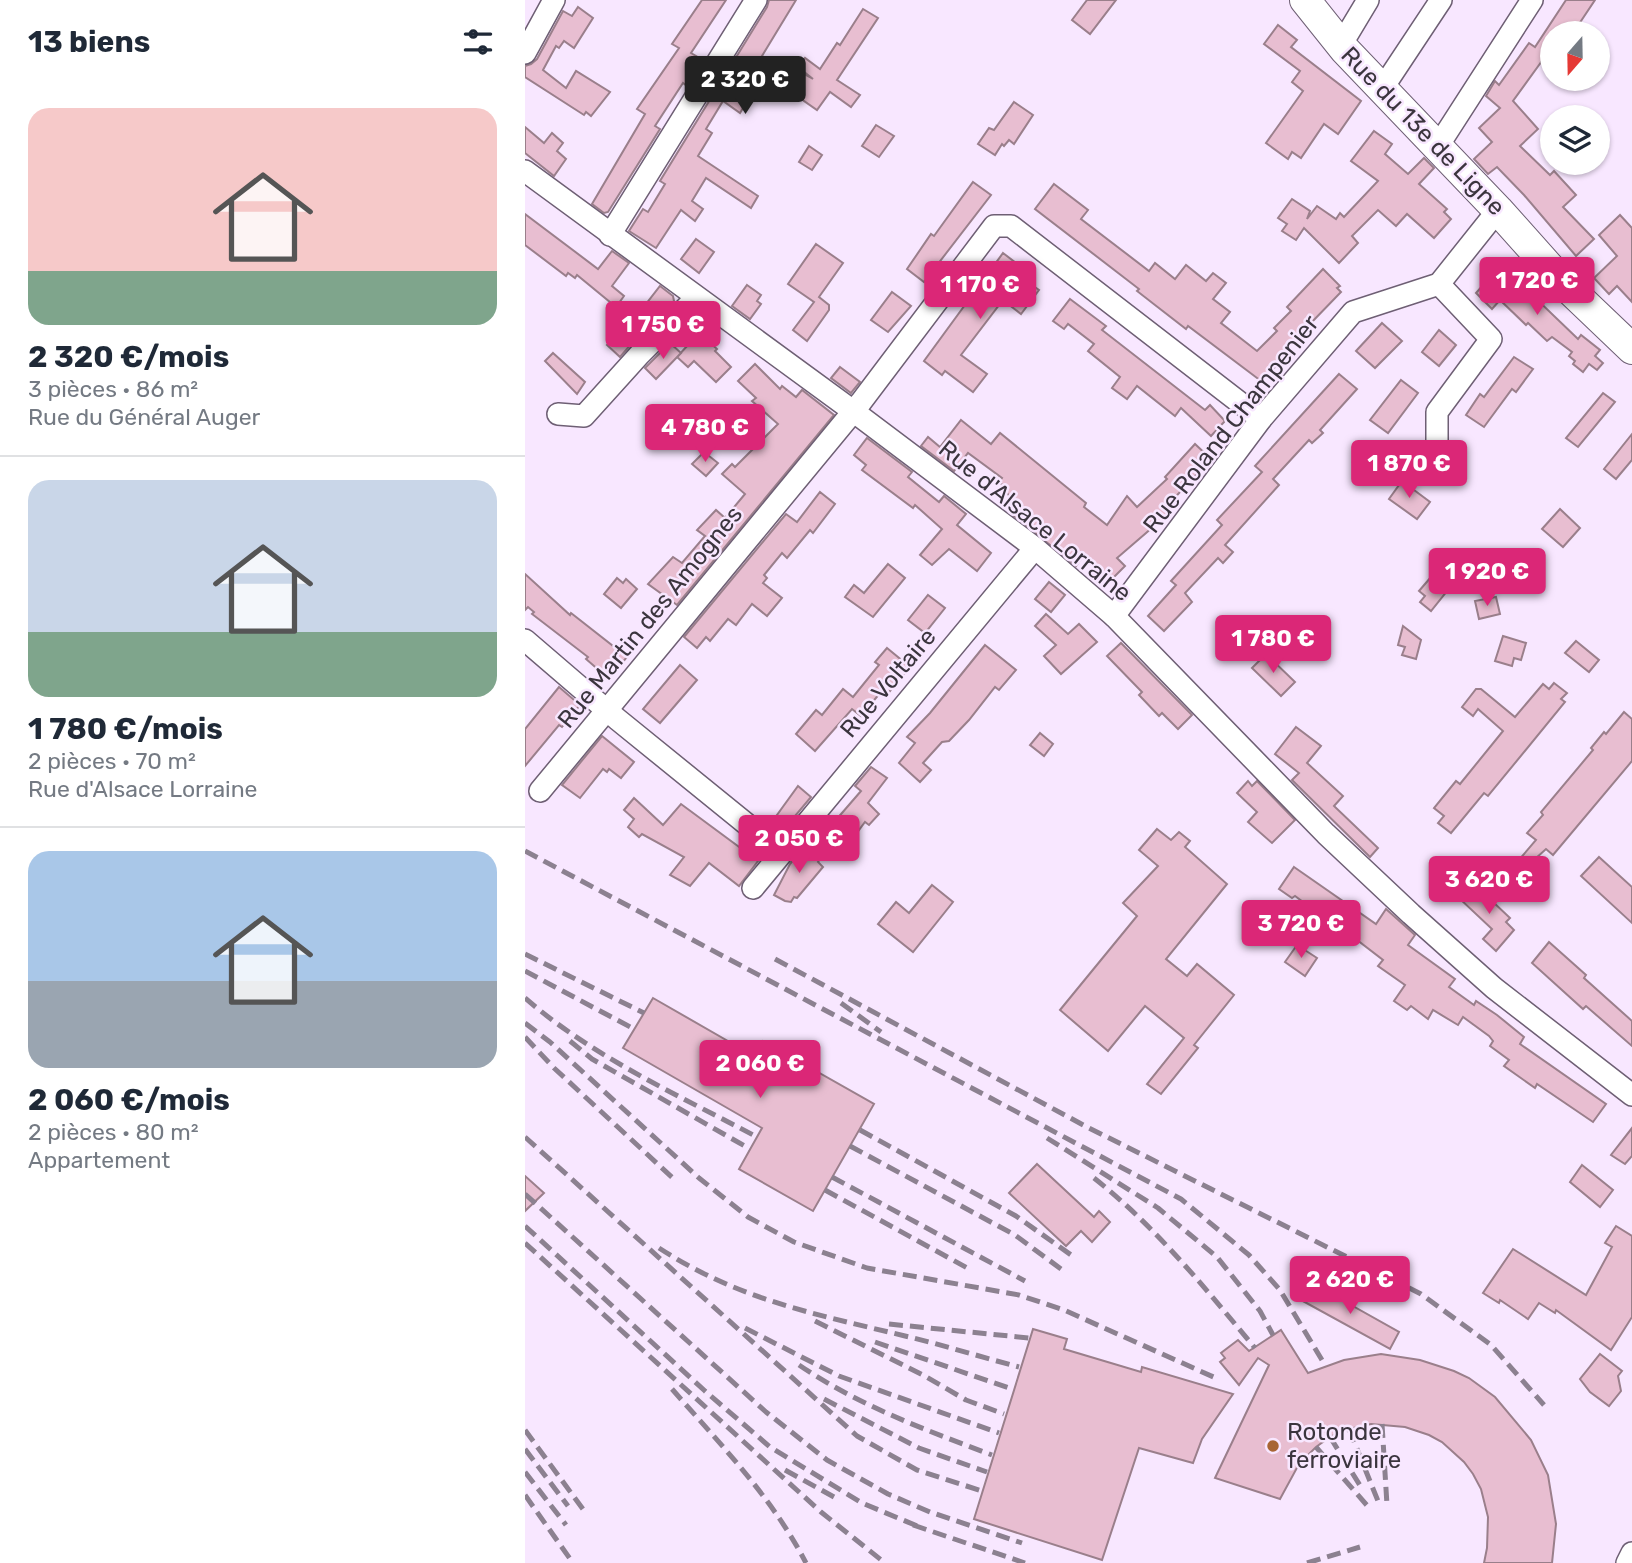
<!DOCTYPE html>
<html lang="fr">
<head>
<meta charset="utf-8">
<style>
	:root { --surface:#fff; --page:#f2f2f3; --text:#1f2937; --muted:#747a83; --line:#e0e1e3; --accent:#db2777 }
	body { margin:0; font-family:Rubik,sans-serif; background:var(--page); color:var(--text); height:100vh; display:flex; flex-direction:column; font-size:26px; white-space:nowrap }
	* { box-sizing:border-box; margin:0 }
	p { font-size:23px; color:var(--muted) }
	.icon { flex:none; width:38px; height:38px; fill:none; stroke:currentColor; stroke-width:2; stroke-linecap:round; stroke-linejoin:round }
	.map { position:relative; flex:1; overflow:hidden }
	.sheet { display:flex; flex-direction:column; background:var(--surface); width:525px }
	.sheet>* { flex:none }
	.needle { width:46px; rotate:200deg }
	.tools { position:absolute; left:1015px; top:21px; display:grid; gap:14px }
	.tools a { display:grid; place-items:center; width:70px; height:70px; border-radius:50%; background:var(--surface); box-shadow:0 2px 5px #0004; font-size:35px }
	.price { position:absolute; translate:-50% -60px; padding:0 16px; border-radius:7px; background:var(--accent); color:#fff; font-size:23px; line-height:46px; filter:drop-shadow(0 2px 4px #0008) }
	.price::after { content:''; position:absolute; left:50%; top:42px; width:21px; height:16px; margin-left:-10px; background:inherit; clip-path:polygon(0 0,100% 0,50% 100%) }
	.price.on { background:#222; color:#fff }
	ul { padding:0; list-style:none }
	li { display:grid; align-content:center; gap:14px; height:371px; padding:0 28px }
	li+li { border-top:2px solid var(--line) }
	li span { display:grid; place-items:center; height:217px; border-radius:21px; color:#555 }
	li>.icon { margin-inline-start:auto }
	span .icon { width:126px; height:126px; fill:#fffc; stroke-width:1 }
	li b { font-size:30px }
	h2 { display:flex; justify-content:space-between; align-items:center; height:84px; padding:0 28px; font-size:30px }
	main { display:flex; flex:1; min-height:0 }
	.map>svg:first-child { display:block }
	.building { fill:#e8bed1; stroke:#9a7f8b; stroke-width:2 }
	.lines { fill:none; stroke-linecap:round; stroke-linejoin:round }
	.street-casing { stroke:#6e5f74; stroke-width:24 }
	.secondary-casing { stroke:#6e5f74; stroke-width:32 }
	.street { stroke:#fff; stroke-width:21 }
	.secondary { stroke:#fff; stroke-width:30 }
	.rail { stroke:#8c8190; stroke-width:5; stroke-dasharray:14 7; stroke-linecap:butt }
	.poi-dot { fill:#a86533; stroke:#f8e7ff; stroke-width:2.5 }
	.labels { text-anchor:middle; stroke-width:5; stroke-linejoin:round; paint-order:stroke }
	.street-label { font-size:24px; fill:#3b353e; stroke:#f8e7ff }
	.poi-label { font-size:24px; fill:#3b353e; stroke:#f8e7ff; text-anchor:start }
</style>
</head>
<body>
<main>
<section class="sheet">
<h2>13 biens<svg class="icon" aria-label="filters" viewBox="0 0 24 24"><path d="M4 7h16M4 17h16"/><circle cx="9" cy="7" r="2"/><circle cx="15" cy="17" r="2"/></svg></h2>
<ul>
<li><span style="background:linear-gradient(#f6c9c9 75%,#7fa58c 0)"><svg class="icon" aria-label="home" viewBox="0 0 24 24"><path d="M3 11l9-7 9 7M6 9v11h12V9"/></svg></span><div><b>2 320 €/mois</b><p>3 pièces · 86 m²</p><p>Rue du Général Auger</p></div></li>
<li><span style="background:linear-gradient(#c9d6e8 70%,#7fa58c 0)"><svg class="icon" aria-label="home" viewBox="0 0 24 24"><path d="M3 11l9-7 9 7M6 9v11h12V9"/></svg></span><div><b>1 780 €/mois</b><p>2 pièces · 70 m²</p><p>Rue d'Alsace Lorraine</p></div></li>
<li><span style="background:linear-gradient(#a9c7e8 60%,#9aa5b1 0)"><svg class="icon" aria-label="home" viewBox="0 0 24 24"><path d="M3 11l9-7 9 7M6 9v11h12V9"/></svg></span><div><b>2 060 €/mois</b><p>2 pièces · 80 m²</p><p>Appartement</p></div></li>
</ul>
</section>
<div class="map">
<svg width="1107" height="1563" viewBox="0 0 1107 1563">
	<rect width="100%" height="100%" fill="#f8e7ff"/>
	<g class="building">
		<polygon points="177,0 201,0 166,53 178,60 162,86 158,83 130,126 135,129 83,212 79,213 67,204 120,114 112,109 154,48 147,44"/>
		<polygon points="244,0 271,0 237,56 274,80 279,74 288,79 273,67 280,58 295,69 312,43 315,45 338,9 353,18 312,80 335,95 326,107 305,92 292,110 239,73 215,113 198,101 181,129 187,133 173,156 233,196 226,208 181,178 167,201 178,209 170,221 156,210 131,248 104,231 118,209 123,212 140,184 135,181 242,7"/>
		<polygon points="562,0 591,0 565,34 547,20"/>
		<polygon points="1041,0 1070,0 1048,33 1027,33 1027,47 988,101 1013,129 995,146 1025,175 1029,171 1051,195 1038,207 1069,239 1051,256 999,195 972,167 963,174 949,159 967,142 954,128 975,108 961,96 970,81 974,85 1004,43 1010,47"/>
		<polygon points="53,7 68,18 49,48 39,41 34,48 31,46 18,70 41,88 51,71 85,92 66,116 61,112 59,115 0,77 0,66 6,64 12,59 38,11 47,16"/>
		<polygon points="753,25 772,40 766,47 836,101 813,134 799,124 776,158 767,152 763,159 741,143 778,91 767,82 775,71 739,44"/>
		<polygon points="489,102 508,115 489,144 484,140 479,146 477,144 470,155 453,144 464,128 469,130"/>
		<polygon points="351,125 369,136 354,157 337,146"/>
		<polygon points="0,127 19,143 27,133 38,143 32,151 41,159 29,176 0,153"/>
		<polygon points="849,131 867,144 860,154 883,174 899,158 909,168 894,184 922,209 919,212 926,219 909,238 882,214 871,226 853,210 827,236 833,243 814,263 779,228 771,240 757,231 762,224 753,218 767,199 785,211 782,219 792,206 811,219 815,213 819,217 853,181 826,161"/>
		<polygon points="284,146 297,155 287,170 274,162"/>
		<polygon points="448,182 466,195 399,282 382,269 406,234 409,236"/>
		<polygon points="529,184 563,210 556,219 624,271 630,263 650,279 661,265 681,281 688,273 701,283 688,299 705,312 696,323 732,351 752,331 749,328 766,311 762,307 798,269 815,286 812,288 816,292 754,356 753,364 736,381 663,326 661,329 630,305 612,291 614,289 510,209"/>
		<polygon points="0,214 73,269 87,251 104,263 87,286 99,296 91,307 52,275 50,278 43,273 41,276 0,245"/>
		<polygon points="1095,215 1107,228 1107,302 1092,286 1084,294 1069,278 1092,256 1074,235"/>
		<polygon points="171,239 189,252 174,273 156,259"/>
		<polygon points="291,244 318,263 294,297 304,305 304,310 282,341 268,330 289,302 263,284"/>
		<polygon points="478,253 495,266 490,273 514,290 496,314 478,300 436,355 462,374 448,392 420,371 417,375 399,361"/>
		<polygon points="976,265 1053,339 1056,335 1075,350 1070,356 1078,363 1072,370 1064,364 1058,372 1048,364 1050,361 1044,356 1047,352 1027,337 1022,341 1003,323 1001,325 975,300 967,309 951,293"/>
		<polygon points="222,285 236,295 232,301 236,304 225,319 207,306"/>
		<polygon points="135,286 148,296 149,301 136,314 132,311 110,332 104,326"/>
		<polygon points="367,292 386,306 363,332 346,320"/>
		<polygon points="545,299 581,326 577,330 680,410 685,405 700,421 686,436 656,408 650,416 612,386 602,399 587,388 595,377 563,351 569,344 543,324 539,329 528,321"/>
		<polygon points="857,323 877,341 850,368 831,351"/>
		<polygon points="914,330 931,345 914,366 897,352"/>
		<polygon points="99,333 108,342 95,357 82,345 93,334 96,337"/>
		<polygon points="174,333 192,349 190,351 206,367 191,382 169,361 163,367 152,357"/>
		<polygon points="145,343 156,353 131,379 120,368"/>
		<polygon points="28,353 60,382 52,394 20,361"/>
		<polygon points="989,357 1008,369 991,392 987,389 959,427 941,415 955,394 959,397"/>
		<polygon points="230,364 255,389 257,386 271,397 277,390 309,415 152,605 123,584 148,557 157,563 180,536 172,530 191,510 200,518 220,494 197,474 207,464 210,467 253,424 227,401 231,398 213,381"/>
		<polygon points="315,367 335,382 326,393 306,378"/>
		<polygon points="814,374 832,389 795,430 798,433 787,443 784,440 748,479 754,485 700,545 708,552 698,563 693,558 660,593 667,602 639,631 623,616 651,585 646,581 697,525 692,520 737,472 730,466"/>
		<polygon points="876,380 893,393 863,433 845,420"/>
		<polygon points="1078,393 1090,402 1053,447 1041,438"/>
		<polygon points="436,420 466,444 475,433 561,503 559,507 582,525 602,496 612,507 642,479 640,477 670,444 686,459 639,509 643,514 592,558 600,566 585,581 559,555 551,566 489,516 497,506 479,491 481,488 474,482 477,478 443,453 429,471 396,446 403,437 415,447"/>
		<polygon points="1107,434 1107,460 1091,479 1079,469"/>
		<polygon points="342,438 387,472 383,477 414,502 419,496 441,514 432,525 466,553 452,571 424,549 407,565 395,555 417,529 390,505 388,508 337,470 341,465 329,455"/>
		<polygon points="842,443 865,460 852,479 828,462"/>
		<polygon points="179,452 193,463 181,476 167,464"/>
		<polygon points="877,481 905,502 892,519 864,499"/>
		<polygon points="295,492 310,504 288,533 285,530 262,558 257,553 239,575 242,578 238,583 257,598 242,616 227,604 211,625 203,619 185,641 181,637 172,648 159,637 261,514 272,522"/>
		<polygon points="1035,509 1055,528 1038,547 1017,529"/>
		<polygon points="363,564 380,578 348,617 320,597 329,585 339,593"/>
		<polygon points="0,574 45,615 46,613 102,657 84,679 61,659 63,657 7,614 9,612 3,607 0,610"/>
		<polygon points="906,577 922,591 906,611 895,602 900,596 894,591"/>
		<polygon points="92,578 98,583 101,579 112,589 96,608 79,594"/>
		<polygon points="524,582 540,595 526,612 510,599"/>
		<polygon points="403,595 420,608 400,633 383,620"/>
		<polygon points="971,597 975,614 954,619 950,601"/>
		<polygon points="521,614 543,634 554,624 572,642 536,674 519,656 531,645 510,626"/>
		<polygon points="878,626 896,640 891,659 877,655 880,647 873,645"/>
		<polygon points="978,636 1001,643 996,660 989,658 987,666 970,661"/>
		<polygon points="1051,641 1074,660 1064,672 1040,653"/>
		<polygon points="596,643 667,715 653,729 637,713 634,716 614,695 617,692 582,656"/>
		<polygon points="460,645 491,670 474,690 470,687 444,720 424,741 417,742 398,763 406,770 395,782 374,763 390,743 382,737 405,713"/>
		<polygon points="362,648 385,667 360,697 355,693 336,716 327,709 290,751 271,734 291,710 297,715 318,689 328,697 354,665 350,662"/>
		<polygon points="741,654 770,682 756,696 727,668"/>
		<polygon points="155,665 172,680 135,723 118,709"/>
		<polygon points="1029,683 1042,693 1036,699 1040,702 963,796 959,793 926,833 913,823 919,816 909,808 931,781 935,784 978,731 953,709 948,716 937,707 951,689 956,689 990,717 1018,684 1024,689"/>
		<polygon points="34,687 55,705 37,727 34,725 0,766 0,729"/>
		<polygon points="1099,712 1107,719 1107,761 1028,855 1021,849 1000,868 993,861 1011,840 1002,833 1018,815 1016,812 1068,750 1066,748 1079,732 1081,734"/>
		<polygon points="771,727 796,746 782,763 818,796 809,806 853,848 845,857 767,780 774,773 750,754"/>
		<polygon points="515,733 528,744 519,756 505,745"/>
		<polygon points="77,736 109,762 96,778 84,769 82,772 78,769 55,798 37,785"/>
		<polygon points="346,767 362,778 343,803 354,814 344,825 340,822 331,834 327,831 319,841 304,828 336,791 330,786"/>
		<polygon points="723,781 727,786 732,781 770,820 747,843 723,822 732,812 712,793"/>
		<polygon points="273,786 286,797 255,834 244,826"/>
		<polygon points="109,798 138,825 156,804 233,861 214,886 184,863 165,886 145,875 159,857 117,834 114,837 103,827 109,819 99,810"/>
		<polygon points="632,829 646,840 654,832 665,841 660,847 702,884 641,959 662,976 672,964 709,995 669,1045 673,1048 636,1094 622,1084 659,1038 620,1006 583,1051 535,1010 612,916 598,903 633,866 614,850"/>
		<polygon points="281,845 296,858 293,862 298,867 272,898 269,897 266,902 260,901 249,895 265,864"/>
		<polygon points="1074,857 1107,887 1107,923 1056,876"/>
		<polygon points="769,867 851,924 861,909 890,935 883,945 930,979 924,987 949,1005 951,1001 972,1015 999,1037 995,1044 1081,1104 1068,1122 1012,1084 1010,1088 979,1066 984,1060 965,1046 968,1041 964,1036 938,1017 933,1025 908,1010 903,1019 886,1006 882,1010 869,1001 880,985 853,966 858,960 819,930 811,942 798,934 803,927 799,924 802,920 770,896 767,898 754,889"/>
		<polygon points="948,883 985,918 981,922 989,930 971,951 958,939 967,929 935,899"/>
		<polygon points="407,885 428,902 388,952 353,924 371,902 384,913"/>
		<polygon points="1024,942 1061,975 1059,978 1107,1021 1107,1046 1061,1006 1058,1009 1007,963"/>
		<polygon points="772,945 792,958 780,976 760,962"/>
		<polygon points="128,998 229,1056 238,1041 349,1104 288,1211 214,1169 237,1128 98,1048"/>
		<polygon points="1107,1128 1107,1156 1100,1164 1086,1155"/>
		<polygon points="512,1164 569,1217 574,1211 585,1222 567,1242 556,1231 541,1246 484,1193"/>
		<polygon points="1057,1165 1088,1190 1075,1207 1045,1182"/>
		<polygon points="0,1176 19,1193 0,1211"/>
		<polygon points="1091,1226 1107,1236 1107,1317 1086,1350 1031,1310 1030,1313 1014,1303 1003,1319 975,1300 974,1303 958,1293 988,1249 1061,1295 1087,1247 1080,1243"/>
		<polygon points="785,1282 874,1332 865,1349 776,1300"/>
		<polygon points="508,1329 542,1339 539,1349 616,1372 617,1367 708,1394 677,1439 668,1463 614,1448 577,1560 449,1519"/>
		<polygon points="756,1330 783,1373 819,1360 856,1354 895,1360 929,1371 944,1378 970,1397 1006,1440 1023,1475 1031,1524 1027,1563 959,1563 962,1548 963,1517 956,1489 948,1474 939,1462 917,1442 904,1435 880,1427 846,1424 824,1429 805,1437 791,1447 774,1464 755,1499 690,1478 744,1365 733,1358 714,1385 695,1362 700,1358 696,1353 713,1340 724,1351"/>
		<polygon points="1075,1354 1097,1371 1093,1376 1096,1391 1084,1406 1065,1392 1055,1379"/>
	</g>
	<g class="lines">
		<g class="street-casing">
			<g id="street">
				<polyline points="816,45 843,0"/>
				<polyline points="0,53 29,0"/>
				<polyline points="857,89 916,0"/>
				<polyline points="913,146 1007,0"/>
				<polyline points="0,171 328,411 510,548 589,616 801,834 886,914 969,988 1107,1095"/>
				<polyline points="85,235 231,0"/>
				<polyline points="33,414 59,416 115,354 171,298"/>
				<polyline points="912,440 912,412 966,339 914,284"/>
				<polyline points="589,616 736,419 828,312 914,284 973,210"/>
				<polyline points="0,640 92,719 256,852"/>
				<polyline points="15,791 336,402 469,226 486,226 736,419"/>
				<polyline points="228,888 510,548"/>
				<polyline points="1102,1563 1107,1553"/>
			</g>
		</g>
		<g class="secondary-casing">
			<polyline id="secondary" points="780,0 820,50 973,210 1040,285 1107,349"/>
		</g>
		<use href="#street" class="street"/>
		<use href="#secondary" class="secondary"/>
		<g class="rail">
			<polyline points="0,851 656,1199 724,1255 755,1290 800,1365"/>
			<polyline points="0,954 119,1013"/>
			<polyline points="250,959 562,1127 896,1294 966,1345 1019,1405"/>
			<polyline points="0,971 109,1029"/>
			<path d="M0,998C68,1057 153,1095 232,1137"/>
			<polyline points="316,1003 356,1032"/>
			<polyline points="0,1023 25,1042 174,1178 223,1217 269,1242 342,1268 494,1295 539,1310 693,1379"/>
			<polyline points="0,1037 29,1068 150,1180"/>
			<polyline points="45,1041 67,1059 225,1149"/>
			<polyline points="335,1130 491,1216 549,1257"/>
			<polyline points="0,1137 332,1436 392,1470 457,1491"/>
			<polyline points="522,1138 633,1208 692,1257 735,1311 748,1335"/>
			<polyline points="325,1146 490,1235 536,1269"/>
			<polyline points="307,1177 500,1281"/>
			<path d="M569,1178C630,1226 680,1288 730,1348"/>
			<polyline points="300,1190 446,1270"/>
			<polyline points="0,1194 241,1412 302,1460 363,1494 405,1512 497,1543"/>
			<polyline points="0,1226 180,1391 245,1447 337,1503 397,1528"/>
			<polyline points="0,1243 296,1512 360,1563"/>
			<path d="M134,1248C214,1300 290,1314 380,1336C418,1345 456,1357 494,1367"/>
			<polyline points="290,1321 398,1375 441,1400 479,1414"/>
			<polyline points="364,1324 504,1338"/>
			<polyline points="220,1328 314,1376 474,1433"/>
			<polyline points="350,1342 487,1389"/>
			<path d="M274,1365C333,1405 400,1430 467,1455"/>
			<path d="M147,1389C195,1444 247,1497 281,1563"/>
			<polyline points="299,1399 394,1448 462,1472"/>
			<polyline points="857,1424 862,1505"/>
			<polyline points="824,1429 855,1506"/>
			<polyline points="0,1430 60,1512"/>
			<polyline points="805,1437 836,1487"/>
			<polyline points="791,1447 846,1510"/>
			<polyline points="0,1449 43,1506"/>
			<polyline points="260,1470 309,1497"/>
			<polyline points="0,1472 41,1525"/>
			<polyline points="0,1495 48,1563"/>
			<polyline points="388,1525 500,1563"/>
			<polyline points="782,1563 835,1547"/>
		</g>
	</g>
	<circle class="poi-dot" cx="748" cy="1446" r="7"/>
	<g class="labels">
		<g class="street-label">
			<text transform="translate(898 131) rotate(46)" y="8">Rue du 13e de Ligne</text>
			<text transform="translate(706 424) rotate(-52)" y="8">Rue Roland Champenier</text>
			<text transform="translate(510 521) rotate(39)" y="8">Rue d'Alsace Lorraine</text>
			<text transform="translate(125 617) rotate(-51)" y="8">Rue Martin des Amognes</text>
			<text transform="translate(363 683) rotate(-50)" y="8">Rue Voltaire</text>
		</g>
		<g class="poi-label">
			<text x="762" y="1440">Rotonde<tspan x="762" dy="28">ferroviaire</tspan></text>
		</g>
	</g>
</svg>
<div class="tools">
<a><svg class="needle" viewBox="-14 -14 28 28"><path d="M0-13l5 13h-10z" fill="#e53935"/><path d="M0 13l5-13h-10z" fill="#747a83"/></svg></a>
<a><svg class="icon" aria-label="layers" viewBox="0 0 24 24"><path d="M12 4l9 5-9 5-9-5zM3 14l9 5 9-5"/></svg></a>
</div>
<b class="price on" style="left:220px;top:116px">2 320 €</b>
<b class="price" style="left:1012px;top:317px">1 720 €</b>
<b class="price" style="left:455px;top:321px">1 170 €</b>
<b class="price" style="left:138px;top:361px">1 750 €</b>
<b class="price" style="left:180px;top:464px">4 780 €</b>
<b class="price" style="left:884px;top:500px">1 870 €</b>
<b class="price" style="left:962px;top:608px">1 920 €</b>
<b class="price" style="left:748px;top:675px">1 780 €</b>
<b class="price" style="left:274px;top:875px">2 050 €</b>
<b class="price" style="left:964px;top:916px">3 620 €</b>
<b class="price" style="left:776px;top:960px">3 720 €</b>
<b class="price" style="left:235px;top:1100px">2 060 €</b>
<b class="price" style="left:825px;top:1316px">2 620 €</b>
</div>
</main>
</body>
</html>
